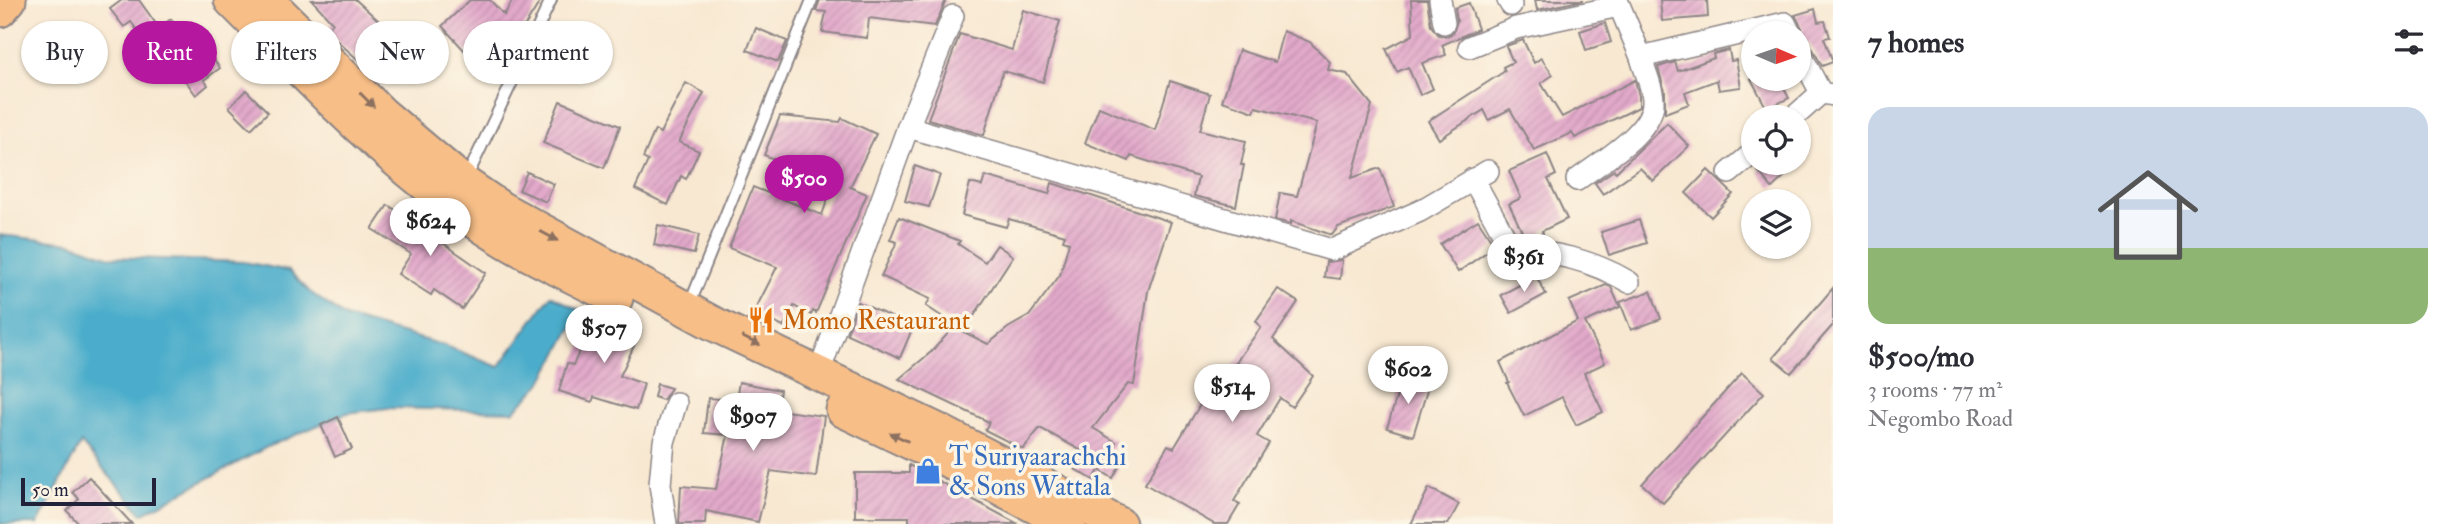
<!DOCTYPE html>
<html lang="en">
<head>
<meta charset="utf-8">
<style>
	:root { --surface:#fff; --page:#f2f2f3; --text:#2b2b33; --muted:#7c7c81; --line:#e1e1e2; --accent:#b5179e }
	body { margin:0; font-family:"IM FELL Double Pica",serif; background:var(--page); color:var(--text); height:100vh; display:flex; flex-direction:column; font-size:26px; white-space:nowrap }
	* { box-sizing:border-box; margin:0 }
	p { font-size:23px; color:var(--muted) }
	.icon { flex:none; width:38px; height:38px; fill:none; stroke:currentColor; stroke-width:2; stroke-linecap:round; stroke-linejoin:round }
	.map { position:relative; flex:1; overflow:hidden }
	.side { display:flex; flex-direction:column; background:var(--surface); width:630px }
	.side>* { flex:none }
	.hud { position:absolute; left:21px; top:21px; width:665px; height:63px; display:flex; gap:14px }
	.needle { width:46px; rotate:92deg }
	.fabs { position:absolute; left:1741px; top:21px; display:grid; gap:14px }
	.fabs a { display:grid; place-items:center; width:70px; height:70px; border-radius:50%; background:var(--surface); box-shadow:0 2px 5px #0004; font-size:35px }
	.scale { position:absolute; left:21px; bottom:18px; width:135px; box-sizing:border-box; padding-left:7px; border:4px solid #22223b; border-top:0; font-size:19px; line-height:24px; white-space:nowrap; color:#22223b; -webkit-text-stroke:5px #fcf5e5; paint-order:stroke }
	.price { position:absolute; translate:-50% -60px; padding:0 16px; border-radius:24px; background:#fff; color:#222; font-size:23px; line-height:46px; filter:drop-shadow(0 2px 4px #0008) }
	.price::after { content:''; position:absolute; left:50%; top:42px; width:21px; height:16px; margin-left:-10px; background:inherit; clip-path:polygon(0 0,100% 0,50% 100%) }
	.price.on { background:var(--accent); color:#fff }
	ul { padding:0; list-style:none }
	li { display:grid; align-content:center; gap:14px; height:371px; padding:0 35px }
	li+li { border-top:2px solid var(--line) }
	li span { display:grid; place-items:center; height:217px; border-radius:21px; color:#555 }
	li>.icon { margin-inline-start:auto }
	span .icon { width:126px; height:126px; fill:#fffc; stroke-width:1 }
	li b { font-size:30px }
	h2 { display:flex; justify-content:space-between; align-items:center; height:84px; padding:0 35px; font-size:30px }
	.chip { padding:0 24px; border-radius:32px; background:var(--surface); box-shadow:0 2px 5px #0004; font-size:24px; line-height:63px }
	.chip.on { background:var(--accent); color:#fff }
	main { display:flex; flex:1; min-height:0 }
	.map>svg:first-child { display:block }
	.water { fill:#4cadcb; stroke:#376883; stroke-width:2 }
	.building { fill:url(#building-hatch) }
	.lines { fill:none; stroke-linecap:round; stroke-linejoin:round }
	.service-casing { stroke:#8d8586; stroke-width:14 }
	.minor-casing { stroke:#8d8586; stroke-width:24 }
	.trunk-casing { stroke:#8d8586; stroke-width:37 }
	.service { stroke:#fff; stroke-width:10 }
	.minor { stroke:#fff; stroke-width:21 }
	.trunk { stroke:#f7be87; stroke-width:33 }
	.oneway { fill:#8c7061 }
	.labels { text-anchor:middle; stroke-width:7; stroke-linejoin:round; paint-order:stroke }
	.food-label { font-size:26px; fill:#c56008; stroke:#fcf5e5; text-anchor:start }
	.shop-label { font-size:26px; fill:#366cbe; stroke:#fcf5e5; text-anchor:start }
</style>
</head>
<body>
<main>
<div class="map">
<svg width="1833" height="524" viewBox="0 0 1833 524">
	<defs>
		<pattern id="building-hatch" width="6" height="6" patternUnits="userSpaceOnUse" patternTransform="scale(1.75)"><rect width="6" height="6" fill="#e2a9ca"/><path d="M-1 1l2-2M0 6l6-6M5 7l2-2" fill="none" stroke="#c291ae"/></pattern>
	</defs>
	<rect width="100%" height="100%" fill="#fcf5e5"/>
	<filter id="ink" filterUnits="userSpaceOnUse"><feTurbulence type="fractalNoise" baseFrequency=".0143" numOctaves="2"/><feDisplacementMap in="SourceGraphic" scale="14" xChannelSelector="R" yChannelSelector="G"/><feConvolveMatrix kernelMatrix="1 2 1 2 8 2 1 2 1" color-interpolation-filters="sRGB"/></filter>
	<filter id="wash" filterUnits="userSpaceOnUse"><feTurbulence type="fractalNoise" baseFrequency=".00686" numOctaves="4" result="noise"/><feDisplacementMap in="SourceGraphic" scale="28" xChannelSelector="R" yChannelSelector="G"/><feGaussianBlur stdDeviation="1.57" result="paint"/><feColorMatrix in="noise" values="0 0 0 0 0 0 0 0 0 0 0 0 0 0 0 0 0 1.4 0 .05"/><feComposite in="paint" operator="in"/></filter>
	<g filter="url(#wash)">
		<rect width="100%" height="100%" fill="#f8e8d1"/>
		<polygon class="water" points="0,235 71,243 111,257 244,262 289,271 310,292 345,317 446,346 499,367 551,295 581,311 541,384 514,411 388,408 347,413 267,447 142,514 81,443 38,524 0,524"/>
		<g id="blocks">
			<g class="building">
				<polygon points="122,0 139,0 159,28 171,19 182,34 155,54 131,22 124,27 110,9"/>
				<polygon points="312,0 356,0 411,50 382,81 326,31 333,23"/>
				<polygon points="470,0 490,0 504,15 513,0 541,0 526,24 491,57 465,51 442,26"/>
				<polygon points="820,0 946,0 935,26 869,18 867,38 822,32 826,12 816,11"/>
				<polygon points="1411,0 1427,0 1431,26 1439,35 1447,36 1453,33 1457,21 1455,8 1469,3 1478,29 1442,45 1446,55 1422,63 1433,89 1420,95 1408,67 1397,72 1386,49 1413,35"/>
				<polygon points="1535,0 1584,0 1537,10"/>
				<polygon points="1660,0 1707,0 1708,17 1662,21"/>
				<polygon points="1815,9 1818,22 1825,21 1830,37 1824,38 1833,62 1822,66 1810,44 1802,38 1802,28 1795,15"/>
				<polygon points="1023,10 1060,21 1043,82 1003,71 984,135 928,119 960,34 1012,50"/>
				<polygon points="1605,23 1611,42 1586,50 1580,31"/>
				<polygon points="756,28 787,41 778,62 747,50"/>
				<polygon points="1283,31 1310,42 1330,62 1328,70 1347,74 1372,105 1352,178 1380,168 1394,207 1338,227 1332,235 1291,221 1291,224 1275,220 1280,193 1297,196 1317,123 1256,107 1254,112 1222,101 1239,50 1275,62"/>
				<polygon points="544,36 566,41 559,72 537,67"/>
				<polygon points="1523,40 1534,63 1541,58 1553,75 1541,83 1562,117 1635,80 1639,96 1639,107 1575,138 1572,133 1534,150 1510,109 1489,120 1484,110 1439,139 1428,121 1505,71 1503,67 1513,62 1506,46"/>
				<polygon points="1729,50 1731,61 1736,60 1741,87 1719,90 1717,80 1685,92 1689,104 1665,113 1665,92 1658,67 1675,62 1678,71 1714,58 1713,54"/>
				<polygon points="210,55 220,68 204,80 208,85 196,95 182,76"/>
				<polygon points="1751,79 1779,79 1789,98 1767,109"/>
				<polygon points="1170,81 1210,94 1200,130 1246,141 1241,165 1244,165 1236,206 1194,196 1198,177 1131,156 1129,161 1085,143 1099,107 1155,130"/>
				<polygon points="686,83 704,93 679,142 699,151 686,179 681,176 668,205 635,189 648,161 643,158 655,130 660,133"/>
				<polygon points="246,90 268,112 251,129 229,107"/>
				<polygon points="560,101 620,126 604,168 543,143"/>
				<polygon points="780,116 840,122 842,118 876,134 850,187 867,194 816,313 813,311 811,315 794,306 783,327 754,312 777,267 729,248 753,187 822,215 835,179 808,166 806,172 764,155"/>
				<polygon points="1667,123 1689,146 1653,181 1640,168 1603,194 1595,183 1614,170 1616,172"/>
				<polygon points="1547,154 1556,175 1548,179 1567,219 1542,231 1543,233 1533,238 1525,238 1509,204 1521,198 1509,171"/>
				<polygon points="1767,163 1776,163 1786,175 1772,188 1758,171"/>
				<polygon points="915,166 940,175 929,207 905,201"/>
				<polygon points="1708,170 1733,194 1711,217 1686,193"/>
				<polygon points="527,172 554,184 546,202 519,190"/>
				<polygon points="985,176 1049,194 1052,183 1171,222 1148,291 1134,385 1128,384 1093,428 1116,442 1108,455 1121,463 1113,478 1099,470 1094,480 1073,468 1082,451 1040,428 1023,449 985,430 989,422 899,379 931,352 954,327 988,344 1008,328 1029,316 1060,275 1069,242 1063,240 1065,235 1009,219 1006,227 962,215 970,183 982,186"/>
				<polygon points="388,205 417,224 421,217 449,233 443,243 486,273 462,309 434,290 431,295 398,274 411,254 372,229"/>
				<polygon points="899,217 960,241 958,244 985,262 997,245 1013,256 964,331 926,306 930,299 881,276 897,242 890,240"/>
				<polygon points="1478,220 1495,246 1458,272 1440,244"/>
				<polygon points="1639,220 1647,243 1609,255 1601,232"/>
				<polygon points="658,225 699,235 694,254 654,245"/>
				<polygon points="1342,260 1340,279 1324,277 1326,262"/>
				<polygon points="1536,276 1546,294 1511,313 1501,295"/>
				<polygon points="1606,285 1611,287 1620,307 1585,322 1605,363 1584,373 1603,412 1576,425 1562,397 1524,416 1507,383 1509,382 1500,362 1578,321 1569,301"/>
				<polygon points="1833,288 1833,325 1791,373 1773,358"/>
				<polygon points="1278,289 1298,302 1273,339 1313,376 1292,407 1280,398 1257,436 1269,443 1234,501 1240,504 1228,524 1214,524 1145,484 1168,445 1174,448 1218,375 1224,379 1261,327 1256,321"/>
				<polygon points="1651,291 1661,319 1631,330 1620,302"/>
				<polygon points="858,302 913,327 900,358 847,334"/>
				<polygon points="598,311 641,331 620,376 644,384 636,410 594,397 592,402 559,391 567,363 573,365"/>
				<polygon points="1742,373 1764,393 1663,503 1642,484"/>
				<polygon points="1403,376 1429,384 1413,436 1387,428"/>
				<polygon points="739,382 780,390 777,410 824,416 816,477 771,471 758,522 706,511 705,524 679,524 681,486 716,489 728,435 704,433 708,398 736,400"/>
				<polygon points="657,384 671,388 663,400 654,397"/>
				<polygon points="338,417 352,449 335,457 321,425"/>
				<polygon points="909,465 1018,524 909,524 909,517 855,517 855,473 909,473"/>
				<polygon points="89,477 132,524 79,524 67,511 79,499 73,492"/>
				<polygon points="1429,488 1459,504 1448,524 1411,524"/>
			</g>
		</g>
	</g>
	<g filter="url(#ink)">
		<use href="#blocks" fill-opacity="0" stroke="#8d8586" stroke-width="2"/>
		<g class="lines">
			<g class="service-casing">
				<g id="service">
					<polyline points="465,181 551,0"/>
					<polyline points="689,306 812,0"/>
				</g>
			</g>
			<g class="minor-casing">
				<g id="minor">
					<polyline points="1440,0 1444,23"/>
					<polyline points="1508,0 1511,5"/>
					<polyline points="1617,0 1641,57 1785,23 1790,33"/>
					<polyline points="1469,47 1516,28 1619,6"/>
					<polyline points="1799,51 1821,93 1833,95"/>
					<polyline points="1794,117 1821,93"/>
					<polyline points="908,127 1332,250 1420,211 1488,171"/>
					<polyline points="1729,173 1754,152"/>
					<path d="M1473,179L1512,250C1555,252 1592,260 1629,282"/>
					<path d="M1577,180C1600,162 1656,131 1653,99C1652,85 1644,70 1641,57"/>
					<polyline points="819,373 908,127 953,16"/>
					<polyline points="666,524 660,484 664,442 676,403"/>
				</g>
			</g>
			<g class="trunk-casing">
				<g id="trunk">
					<path d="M231,0C309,78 384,159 476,222C519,252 569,274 616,298"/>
					<polyline points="267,0 381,113 464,183 502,209 712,323 939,431 1119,524"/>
					<polyline points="0,10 9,0"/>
					<polyline points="843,410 941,457 1069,524"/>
				</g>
			</g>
			<use href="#service" class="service"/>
			<use href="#minor" class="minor"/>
			<use href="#trunk" class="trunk"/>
		</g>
		<defs><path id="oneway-solid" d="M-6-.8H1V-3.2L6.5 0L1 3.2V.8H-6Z" transform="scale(1.75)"/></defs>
		<g class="oneway">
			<use href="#oneway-solid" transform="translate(367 100) rotate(45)"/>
			<use href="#oneway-solid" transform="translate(549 236) rotate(29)"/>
			<use href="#oneway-solid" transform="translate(751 341) rotate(25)"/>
			<use href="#oneway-solid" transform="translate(899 437) rotate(-154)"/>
		</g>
	</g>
	<defs>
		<g id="restaurant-bare" transform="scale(2.1)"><path d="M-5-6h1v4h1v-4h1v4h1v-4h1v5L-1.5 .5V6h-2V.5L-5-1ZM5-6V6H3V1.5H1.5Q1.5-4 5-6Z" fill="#e8710a" stroke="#fcf5e5" stroke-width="2.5" paint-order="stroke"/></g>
		<g id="shop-bare" transform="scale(2.1)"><path d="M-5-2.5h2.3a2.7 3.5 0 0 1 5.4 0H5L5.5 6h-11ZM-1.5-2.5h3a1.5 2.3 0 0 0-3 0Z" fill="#3f7fe0" stroke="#fcf5e5" stroke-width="2.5" paint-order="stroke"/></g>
	</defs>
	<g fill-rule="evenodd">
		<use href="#restaurant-bare" x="761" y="320"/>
		<use href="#shop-bare" x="928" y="471"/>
	</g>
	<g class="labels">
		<g class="food-label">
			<text x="782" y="329">Momo Restaurant</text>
		</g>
		<g class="shop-label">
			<text x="949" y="465">T Suriyaarachchi<tspan x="949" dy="30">&amp; Sons Wattala</tspan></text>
		</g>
	</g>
</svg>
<div class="fabs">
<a><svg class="needle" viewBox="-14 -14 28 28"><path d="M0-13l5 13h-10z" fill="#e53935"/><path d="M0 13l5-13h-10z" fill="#7c7c81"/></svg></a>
<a><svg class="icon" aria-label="locate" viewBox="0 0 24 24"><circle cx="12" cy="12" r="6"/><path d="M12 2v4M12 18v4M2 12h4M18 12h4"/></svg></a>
<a><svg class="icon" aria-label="layers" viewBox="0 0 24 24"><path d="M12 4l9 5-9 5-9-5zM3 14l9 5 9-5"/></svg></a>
</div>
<div class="scale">50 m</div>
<b class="price on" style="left:804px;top:215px">$500</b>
<b class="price" style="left:430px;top:258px">$624</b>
<b class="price" style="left:1524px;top:294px">$361</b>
<b class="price" style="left:604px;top:365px">$507</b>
<b class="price" style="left:1408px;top:406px">$602</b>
<b class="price" style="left:1232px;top:424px">$514</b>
<b class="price" style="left:753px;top:453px">$907</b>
<div class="hud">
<a class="chip">Buy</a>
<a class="chip on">Rent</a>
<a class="chip">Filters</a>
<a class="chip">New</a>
<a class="chip">Apartment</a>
</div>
</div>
<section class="side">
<h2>7 homes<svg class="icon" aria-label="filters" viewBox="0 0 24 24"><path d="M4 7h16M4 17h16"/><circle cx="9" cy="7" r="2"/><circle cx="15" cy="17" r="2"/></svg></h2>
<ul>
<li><span style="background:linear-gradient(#c9d6e8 65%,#8fb573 0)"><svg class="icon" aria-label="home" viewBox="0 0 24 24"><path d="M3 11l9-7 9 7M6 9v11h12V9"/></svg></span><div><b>$500/mo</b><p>3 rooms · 77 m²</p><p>Negombo Road</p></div></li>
</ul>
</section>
</main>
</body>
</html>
